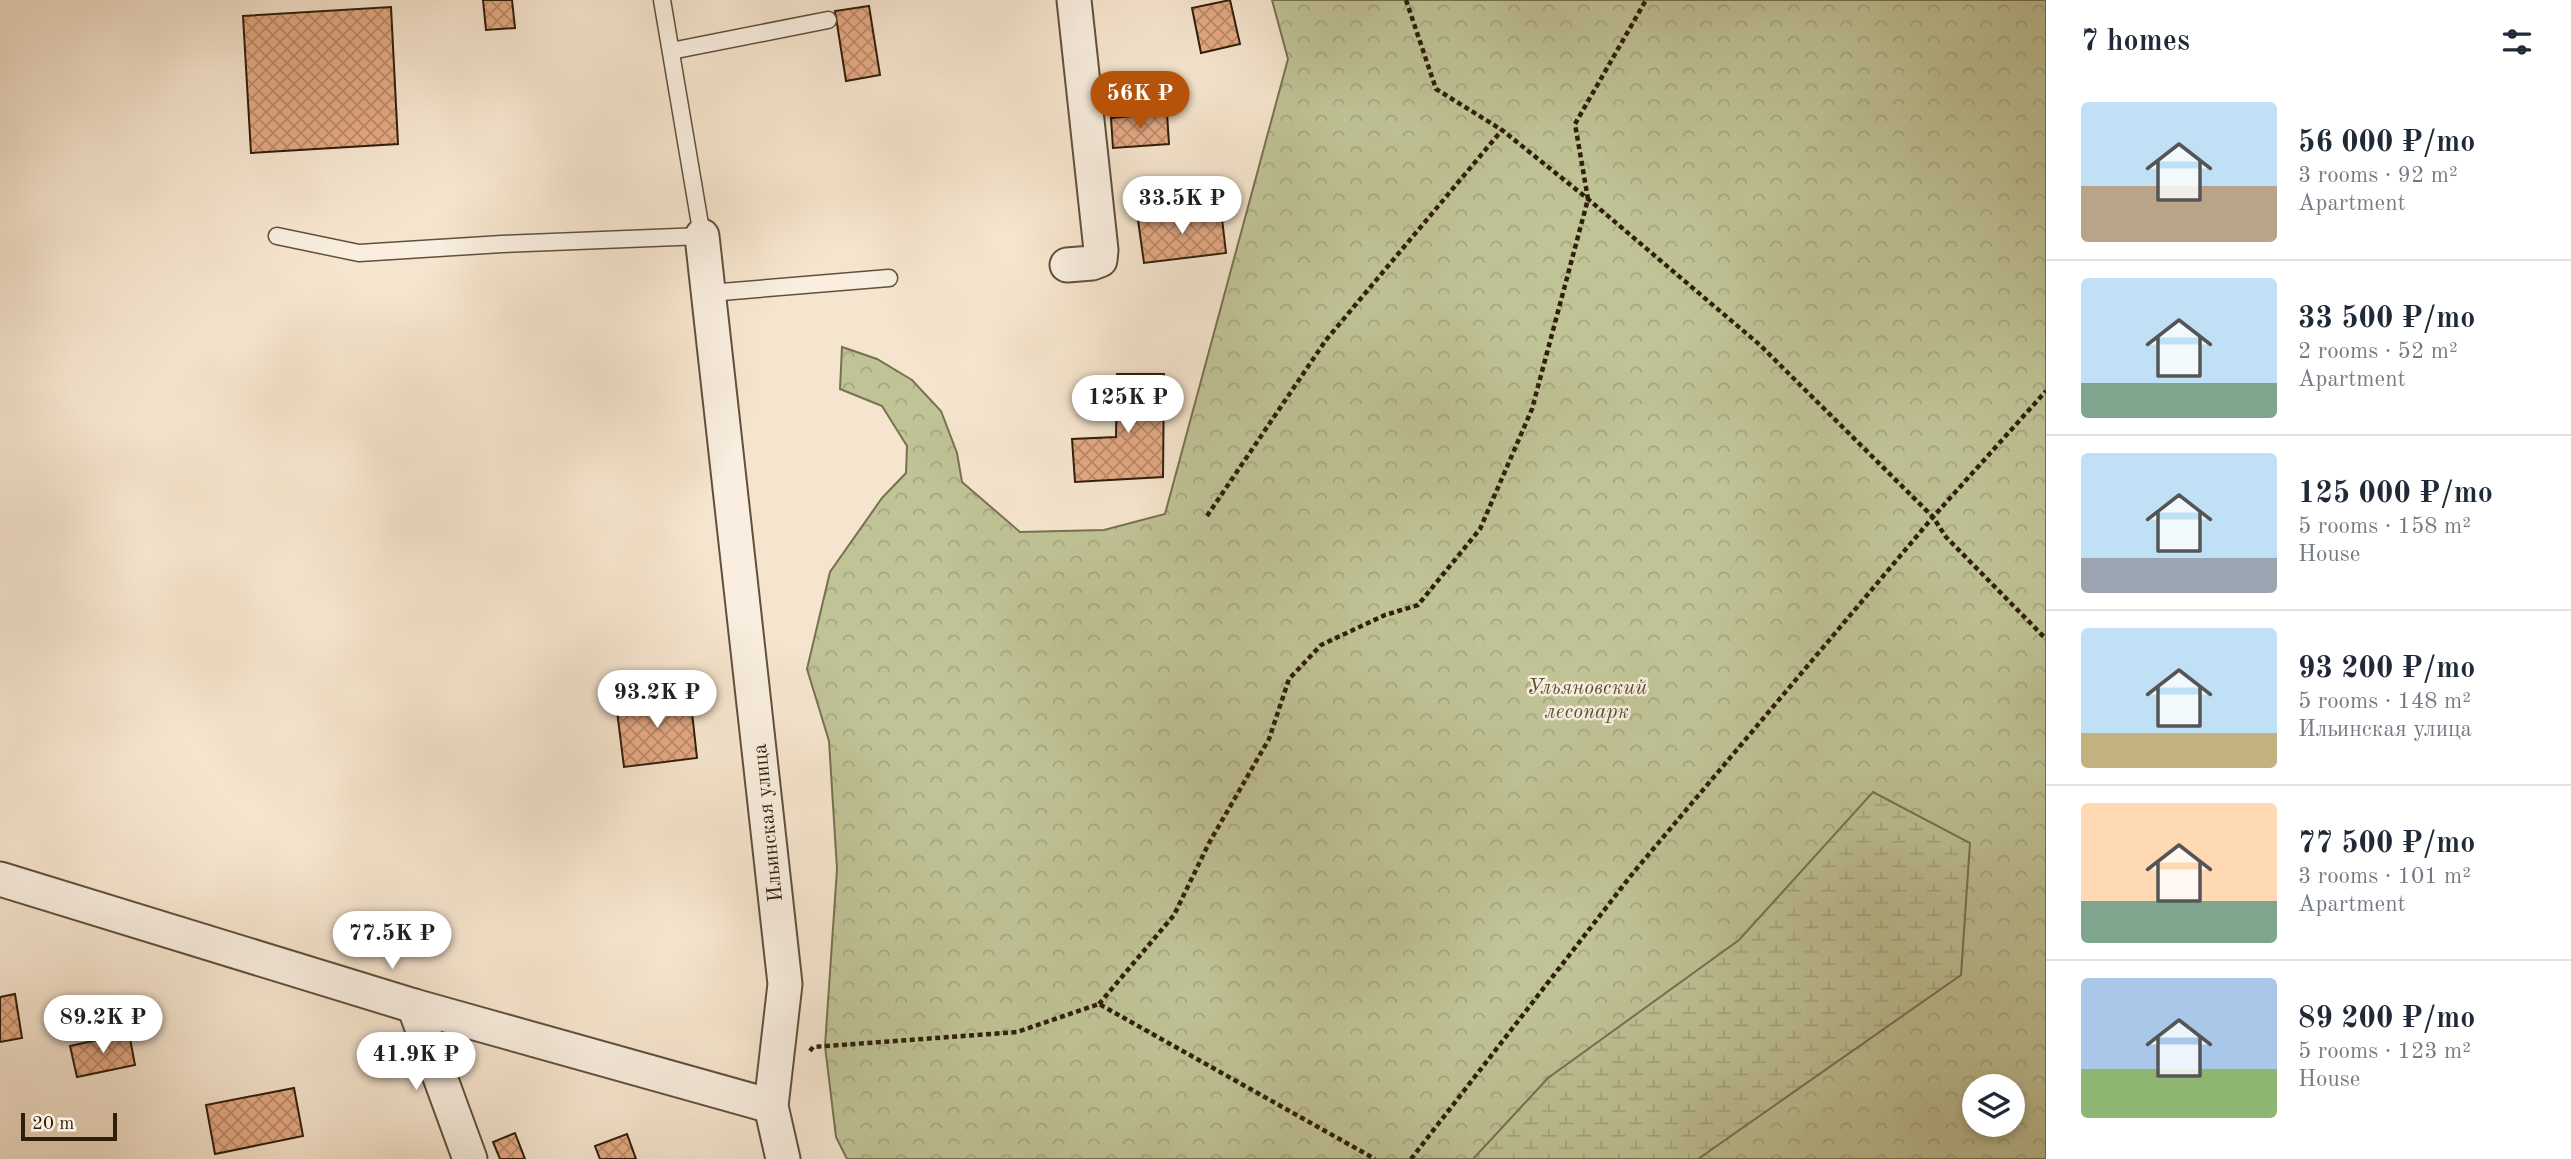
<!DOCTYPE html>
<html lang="en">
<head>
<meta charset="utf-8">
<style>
	:root { --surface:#fff; --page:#f2f2f3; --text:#1f2937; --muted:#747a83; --line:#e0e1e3; --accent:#b45309 }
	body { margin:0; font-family:"Old Standard TT",serif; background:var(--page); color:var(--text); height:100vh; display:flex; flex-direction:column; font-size:26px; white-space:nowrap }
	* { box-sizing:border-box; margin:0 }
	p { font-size:23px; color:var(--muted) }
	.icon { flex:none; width:38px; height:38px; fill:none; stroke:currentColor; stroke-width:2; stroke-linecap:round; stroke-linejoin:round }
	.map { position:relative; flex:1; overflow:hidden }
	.sheet { display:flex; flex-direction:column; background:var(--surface); width:525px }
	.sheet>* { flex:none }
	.buttons { position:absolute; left:1962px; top:1074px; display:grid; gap:14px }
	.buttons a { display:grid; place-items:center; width:63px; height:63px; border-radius:50%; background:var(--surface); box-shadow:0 4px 10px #0003; font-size:35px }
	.scale { position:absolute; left:21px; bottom:18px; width:96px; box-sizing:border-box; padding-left:7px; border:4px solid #2f1f0a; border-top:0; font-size:19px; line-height:24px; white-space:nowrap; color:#2f1f0a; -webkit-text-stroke:5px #f9eedf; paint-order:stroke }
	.price { position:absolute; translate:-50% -60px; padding:0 16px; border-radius:24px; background:#fff; color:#222; font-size:23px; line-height:46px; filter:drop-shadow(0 2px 4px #0008) }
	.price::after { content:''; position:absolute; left:50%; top:42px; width:21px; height:16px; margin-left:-10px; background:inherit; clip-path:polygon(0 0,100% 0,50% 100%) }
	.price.selected { background:var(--accent); color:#fff }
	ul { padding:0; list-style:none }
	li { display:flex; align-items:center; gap:21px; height:175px; padding:0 35px }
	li+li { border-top:2px solid var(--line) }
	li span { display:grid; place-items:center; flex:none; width:196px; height:140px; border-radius:7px; color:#555 }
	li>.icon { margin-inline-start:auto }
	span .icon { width:84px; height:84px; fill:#fffc; stroke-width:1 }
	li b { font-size:30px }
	h2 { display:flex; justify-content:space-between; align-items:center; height:84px; padding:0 35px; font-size:30px }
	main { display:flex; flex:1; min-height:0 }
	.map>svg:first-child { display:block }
	.forest { fill:url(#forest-crowns); stroke:#787150; stroke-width:2; fill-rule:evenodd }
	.wetland { fill:url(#wetland-marsh); stroke:#787150; stroke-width:2 }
	.building { fill:url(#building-cross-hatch); stroke:#2f1f0a; stroke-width:2 }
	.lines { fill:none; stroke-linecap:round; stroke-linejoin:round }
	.service-casing { stroke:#61503b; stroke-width:19 }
	.minor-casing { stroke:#61503b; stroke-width:37 }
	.path { stroke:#2f1f0a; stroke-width:4.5; stroke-dasharray:5 3.5; stroke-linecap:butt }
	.service { stroke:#f9eedf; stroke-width:16 }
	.minor { stroke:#f9eedf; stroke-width:33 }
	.labels { text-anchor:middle; stroke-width:5; stroke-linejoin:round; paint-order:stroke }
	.park-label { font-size:21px; font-style:italic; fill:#5a5034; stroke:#f9eedf }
	.street-label { font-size:21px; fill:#2f1f0a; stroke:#f9eedf }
</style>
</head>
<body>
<main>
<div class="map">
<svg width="2046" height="1159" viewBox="0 0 2046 1159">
	<defs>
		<pattern id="forest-crowns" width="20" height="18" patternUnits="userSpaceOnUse" patternTransform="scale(1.75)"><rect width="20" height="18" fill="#c0c396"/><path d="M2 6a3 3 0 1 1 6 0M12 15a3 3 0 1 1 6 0" fill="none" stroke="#a5a780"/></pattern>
		<pattern id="wetland-marsh" width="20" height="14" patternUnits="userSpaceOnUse" patternTransform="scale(1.75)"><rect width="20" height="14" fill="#c0c396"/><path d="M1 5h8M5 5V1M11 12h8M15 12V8" fill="none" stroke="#a5a780"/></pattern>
		<pattern id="building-cross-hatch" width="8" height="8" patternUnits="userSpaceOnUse" patternTransform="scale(1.75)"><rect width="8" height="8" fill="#e5a984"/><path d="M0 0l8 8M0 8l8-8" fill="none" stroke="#ba896a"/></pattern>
	</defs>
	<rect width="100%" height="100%" fill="#f6e5ce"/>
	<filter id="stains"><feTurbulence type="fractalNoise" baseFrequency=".00286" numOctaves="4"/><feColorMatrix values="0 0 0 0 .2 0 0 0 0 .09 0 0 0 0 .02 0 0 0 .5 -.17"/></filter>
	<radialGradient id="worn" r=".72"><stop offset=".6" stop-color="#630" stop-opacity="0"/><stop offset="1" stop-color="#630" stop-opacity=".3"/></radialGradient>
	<path class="forest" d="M1272,0H2046V1159H847L836,1137L825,1046L837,869L829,741L807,669L830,572L882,498L906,473L907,446L882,406L840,389L842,347L877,359L912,380L941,411L957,453L962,482L1020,532L1104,530L1165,514L1288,59ZM1974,1087H2012V1125H1974Z"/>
	<polygon class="wetland" points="1873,792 1970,843 1961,975 1698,1159 1473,1159 1548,1078 1739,940"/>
	<g class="building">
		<polygon points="483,0 512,0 515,28 486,30"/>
		<polygon points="1230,0 1240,44 1201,53 1192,8"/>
		<polygon points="869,6 880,75 846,81 835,11"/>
		<polygon points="391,7 398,144 251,153 243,16"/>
		<polygon points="1167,113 1169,144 1113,148 1111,118"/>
		<polygon points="1221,210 1226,253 1144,263 1138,220"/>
		<polygon points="1117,374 1164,374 1163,477 1075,482 1072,439 1116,437"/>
		<polygon points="690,694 697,758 624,767 616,703"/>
		<polygon points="15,994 22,1038 0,1042 0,997"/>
		<polygon points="129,1033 135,1065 77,1077 70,1046"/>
		<polygon points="294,1088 303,1136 215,1154 206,1105"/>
		<polygon points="515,1133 525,1159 500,1159 493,1142"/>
		<polygon points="627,1134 636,1159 600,1159 595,1146"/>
	</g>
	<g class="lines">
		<g class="service-casing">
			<g id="service">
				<polyline points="671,51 828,20"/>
				<polyline points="277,236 359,253 502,244 702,236 662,0"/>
				<polyline points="709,293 889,278"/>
			</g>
		</g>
		<g class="minor-casing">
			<g id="minor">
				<polyline points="702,236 785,984 771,1106 783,1159"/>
				<polyline points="1067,265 1092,263 1100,260 1101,250 1074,0"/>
				<polyline points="0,879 414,1006 771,1106"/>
				<polyline points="414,1006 470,1159"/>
			</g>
		</g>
		<g class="path">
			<polyline points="1406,0 1436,89 1502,130 1588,199 1760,345 1933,517 1946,537 2046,639"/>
			<polyline points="1207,516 1326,340 1502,130"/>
			<polyline points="1099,1004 1174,915 1209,843 1269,739 1289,679 1321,645 1385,615 1418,605 1480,529 1532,409 1588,199 1575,124 1646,0"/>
			<polyline points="810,1051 813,1047 1017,1032 1099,1004 1375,1159"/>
			<polyline points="1411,1159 1633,873 1933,517 2046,391"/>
		</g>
		<use href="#service" class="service"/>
		<use href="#minor" class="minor"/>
	</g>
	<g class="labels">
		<g class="park-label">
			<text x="1587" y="694">Ульяновский<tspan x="1587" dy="24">лесопарк</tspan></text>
		</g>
		<g class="street-label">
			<text transform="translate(767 823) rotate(-96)" y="7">Ильинская улица</text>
		</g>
	</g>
	<rect width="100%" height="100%" filter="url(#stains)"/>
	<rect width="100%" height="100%" fill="url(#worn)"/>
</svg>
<div class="buttons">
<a><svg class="icon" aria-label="layers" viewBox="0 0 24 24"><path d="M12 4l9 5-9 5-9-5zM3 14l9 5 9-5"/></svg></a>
</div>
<div class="scale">20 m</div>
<b class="price selected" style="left:1140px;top:131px">56K ₽</b>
<b class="price" style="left:1182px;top:236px">33.5K ₽</b>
<b class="price" style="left:1128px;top:435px">125K ₽</b>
<b class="price" style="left:657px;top:730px">93.2K ₽</b>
<b class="price" style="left:392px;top:971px">77.5K ₽</b>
<b class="price" style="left:103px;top:1055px">89.2K ₽</b>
<b class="price" style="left:416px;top:1092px">41.9K ₽</b>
</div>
<section class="sheet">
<h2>7 homes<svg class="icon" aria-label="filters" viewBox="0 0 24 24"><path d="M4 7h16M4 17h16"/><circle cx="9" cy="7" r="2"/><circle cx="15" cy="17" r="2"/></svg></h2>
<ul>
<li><span style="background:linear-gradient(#bfe0f5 60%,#b9a48a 0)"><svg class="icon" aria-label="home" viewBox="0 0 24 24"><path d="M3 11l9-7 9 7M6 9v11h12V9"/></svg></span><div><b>56 000 ₽/mo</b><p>3 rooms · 92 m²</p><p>Apartment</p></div></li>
<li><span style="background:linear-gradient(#bfe0f5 75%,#7fa58c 0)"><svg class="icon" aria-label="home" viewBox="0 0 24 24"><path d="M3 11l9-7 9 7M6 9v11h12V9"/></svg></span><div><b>33 500 ₽/mo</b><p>2 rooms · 52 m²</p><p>Apartment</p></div></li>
<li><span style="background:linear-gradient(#bfe0f5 75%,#9aa5b1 0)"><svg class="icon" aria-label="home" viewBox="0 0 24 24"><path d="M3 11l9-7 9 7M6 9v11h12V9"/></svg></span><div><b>125 000 ₽/mo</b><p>5 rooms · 158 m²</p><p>House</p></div></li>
<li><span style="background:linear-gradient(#bfe0f5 75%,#c2b280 0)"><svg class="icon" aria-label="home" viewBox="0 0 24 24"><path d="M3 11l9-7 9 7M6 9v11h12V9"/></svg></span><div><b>93 200 ₽/mo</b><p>5 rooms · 148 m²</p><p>Ильинская улица</p></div></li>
<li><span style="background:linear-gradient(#ffd9b3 70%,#7fa58c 0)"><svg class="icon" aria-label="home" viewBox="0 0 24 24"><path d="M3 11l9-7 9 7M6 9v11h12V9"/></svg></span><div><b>77 500 ₽/mo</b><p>3 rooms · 101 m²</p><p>Apartment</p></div></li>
<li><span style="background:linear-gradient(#a9c7e8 65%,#8fb573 0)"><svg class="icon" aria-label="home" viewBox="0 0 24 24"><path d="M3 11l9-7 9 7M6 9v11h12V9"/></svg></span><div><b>89 200 ₽/mo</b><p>5 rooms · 123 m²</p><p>House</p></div></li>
</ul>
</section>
</main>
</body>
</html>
